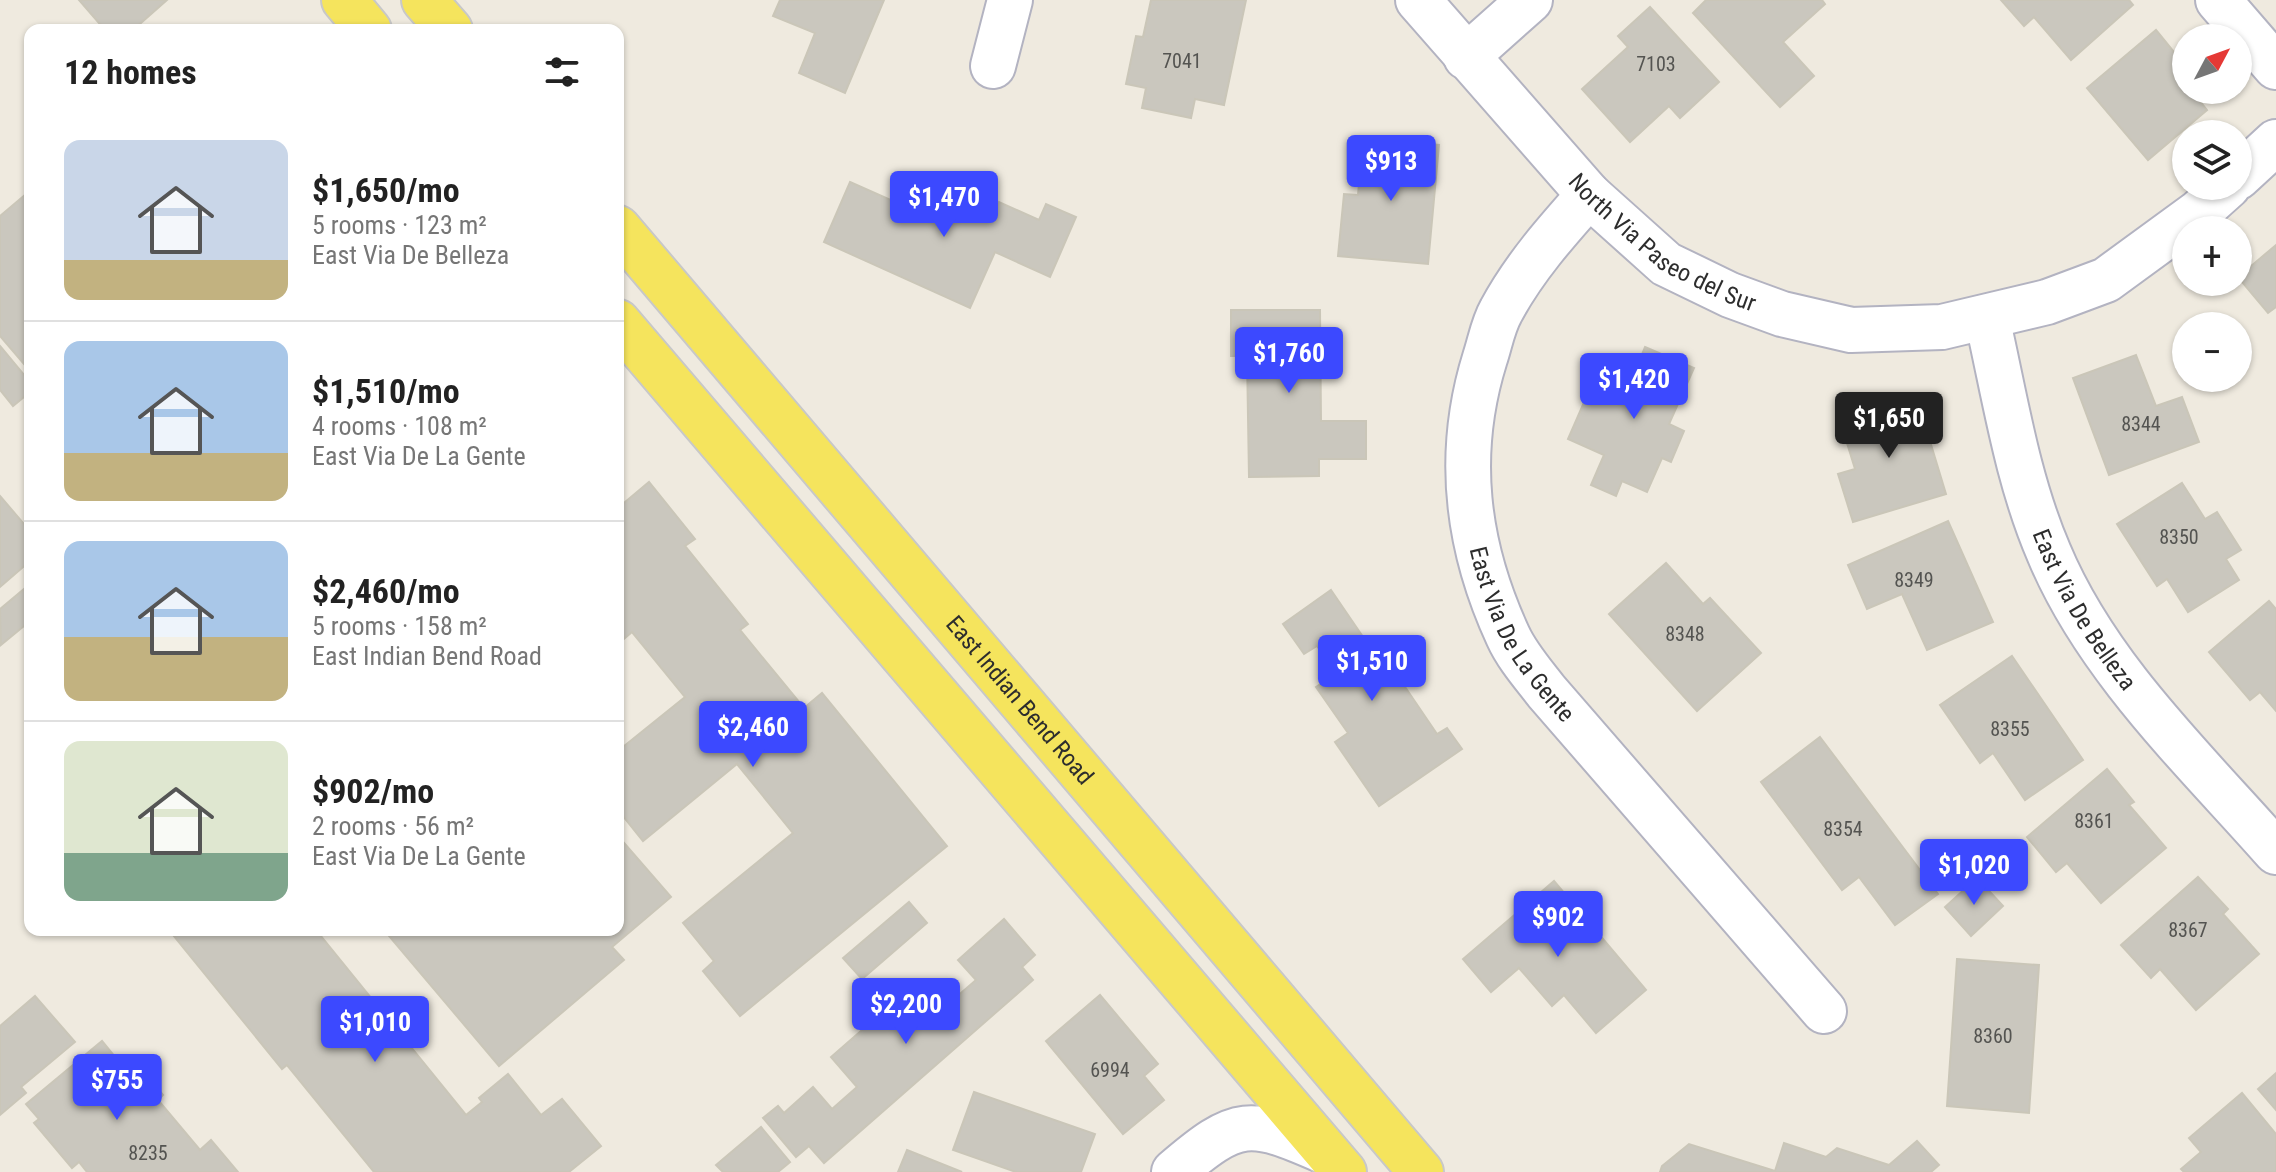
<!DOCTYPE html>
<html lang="en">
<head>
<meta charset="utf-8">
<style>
	:root { --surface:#fff; --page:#f6f6f6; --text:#222; --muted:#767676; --line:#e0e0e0; --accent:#3c49ff }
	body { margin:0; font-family:"Roboto Condensed",sans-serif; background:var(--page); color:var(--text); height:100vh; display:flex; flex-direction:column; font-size:30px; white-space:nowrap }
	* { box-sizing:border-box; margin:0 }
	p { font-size:26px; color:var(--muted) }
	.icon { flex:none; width:44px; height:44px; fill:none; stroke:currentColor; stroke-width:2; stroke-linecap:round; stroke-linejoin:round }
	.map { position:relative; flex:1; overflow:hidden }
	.panel { position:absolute; left:24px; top:24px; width:600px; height:912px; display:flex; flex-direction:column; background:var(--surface); border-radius:16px; box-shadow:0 2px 6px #0004 }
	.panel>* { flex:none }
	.needle { width:52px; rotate:49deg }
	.controls { position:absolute; left:2172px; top:24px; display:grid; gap:16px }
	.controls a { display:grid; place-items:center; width:80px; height:80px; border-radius:50%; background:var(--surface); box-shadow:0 2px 6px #0004; font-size:40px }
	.price { position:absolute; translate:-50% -68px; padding:0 18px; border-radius:8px; background:var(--accent); color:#fff; font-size:26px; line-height:52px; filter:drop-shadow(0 2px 4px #0008) }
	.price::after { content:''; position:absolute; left:50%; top:48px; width:24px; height:18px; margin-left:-12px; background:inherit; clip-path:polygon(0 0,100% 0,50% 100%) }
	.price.active { background:#222; color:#fff }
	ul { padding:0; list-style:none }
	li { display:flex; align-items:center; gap:24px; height:200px; padding:0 40px }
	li+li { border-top:2px solid var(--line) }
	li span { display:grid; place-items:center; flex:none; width:224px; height:160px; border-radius:16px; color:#555 }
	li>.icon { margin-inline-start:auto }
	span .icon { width:96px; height:96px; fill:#fffc; stroke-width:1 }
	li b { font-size:34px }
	h2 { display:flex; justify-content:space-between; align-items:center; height:96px; padding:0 40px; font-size:34px }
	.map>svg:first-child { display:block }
	.building { fill:#cac7be; stroke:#cac6b8; stroke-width:2 }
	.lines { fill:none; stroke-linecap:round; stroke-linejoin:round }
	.minor-casing { stroke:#b3b3c1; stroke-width:48 }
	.major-casing { stroke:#c8c8c8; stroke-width:48 }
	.minor { stroke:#fff; stroke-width:44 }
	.major { stroke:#f5e45d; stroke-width:44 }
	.labels { text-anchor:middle; stroke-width:8; stroke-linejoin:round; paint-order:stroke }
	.number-label { font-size:20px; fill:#545451 }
	.street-label { font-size:24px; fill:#2d2d2d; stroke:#fff }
</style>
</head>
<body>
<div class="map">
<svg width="2276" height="1172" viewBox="0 0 2276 1172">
	<rect width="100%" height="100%" fill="#efeadf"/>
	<g class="building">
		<polygon points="79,0 167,0 133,30 105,30"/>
		<polygon points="780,0 884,0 845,93 799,73 815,33 773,16"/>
		<polygon points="1151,0 1246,0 1224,105 1195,99 1191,118 1142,108 1146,88 1126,84 1136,36 1143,37"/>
		<polygon points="1706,0 1822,0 1825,4 1783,42 1814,76 1780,107 1693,13"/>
		<polygon points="2001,0 2129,0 2133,5 2071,60 2034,17 2024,26"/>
		<polygon points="1650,7 1719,82 1680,118 1669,106 1630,142 1582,89 1628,47 1618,36"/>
		<polygon points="2156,30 2183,63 2174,70 2186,84 2186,90 2191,90 2207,110 2148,160 2087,88"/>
		<polygon points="1363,138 1439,145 1428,264 1338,256 1344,194 1358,195"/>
		<polygon points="850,182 904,206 914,185 991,219 999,202 1039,220 1046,204 1076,217 1050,277 995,252 970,308 824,242"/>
		<polygon points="25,195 30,201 30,371 0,336 0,216"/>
		<polygon points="2276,245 2276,307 2268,313 2238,277"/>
		<polygon points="1231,310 1320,310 1321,421 1366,421 1366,459 1319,459 1319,476 1249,477 1247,356 1231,356"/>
		<polygon points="0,346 30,382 30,392 13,406 0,390"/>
		<polygon points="1645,347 1694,368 1669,424 1684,431 1671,462 1662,458 1647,492 1622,481 1616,496 1591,485 1604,455 1568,439 1585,400 1593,403 1610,363 1634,374"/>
		<polygon points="2136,355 2156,406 2182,397 2199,442 2109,475 2073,378"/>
		<polygon points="1916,395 1946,494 1853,522 1838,474 1855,469 1839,417"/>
		<polygon points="649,482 695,539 685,546 748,624 740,630 804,708 822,693 947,846 740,1016 703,971 714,961 683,923 793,833 737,764 643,841 618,810 618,751 685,697 632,632 618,644 618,508"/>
		<polygon points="2182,483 2205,519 2217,512 2241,550 2226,559 2239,580 2188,612 2167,579 2157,586 2117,524"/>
		<polygon points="0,496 30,531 30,561 0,587"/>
		<polygon points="1948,521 1993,622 1927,650 1902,594 1867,609 1848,565"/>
		<polygon points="1666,563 1703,604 1710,598 1761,653 1697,711 1609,614"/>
		<polygon points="30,584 30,621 1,645 0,609"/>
		<polygon points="1331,590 1374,653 1393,639 1416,671 1401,681 1437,734 1447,728 1462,749 1379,806 1335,742 1348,733 1316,687 1348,666 1340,654 1329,662 1317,646 1304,654 1283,624"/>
		<polygon points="2269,601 2276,609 2276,711 2260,692 2250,700 2209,652"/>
		<polygon points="2012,656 2083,760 2025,800 1993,753 1980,763 1940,705"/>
		<polygon points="1820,737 1938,894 1895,925 1859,877 1842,890 1761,782"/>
		<polygon points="2107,769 2134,802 2129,805 2166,848 2101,903 2067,863 2056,872 2027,837"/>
		<polygon points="618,836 671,897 612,947 624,960 499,1066 384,930 618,930"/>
		<polygon points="2198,877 2228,909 2223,914 2259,954 2196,1010 2160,969 2151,978 2121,945"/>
		<polygon points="1977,878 2003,906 1971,936 1945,907"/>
		<polygon points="1554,881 1646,990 1596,1033 1564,995 1552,1006 1519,968 1491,992 1463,959"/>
		<polygon points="909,902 927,923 862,979 843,958"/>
		<polygon points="1004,919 1035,955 1022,967 1033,980 824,1163 809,1146 796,1157 763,1118 778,1106 784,1113 813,1087 832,1109 857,1087 831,1057 901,996 909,1005 937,980 954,999 976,980 958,960"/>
		<polygon points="169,930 316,930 466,1115 482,1102 479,1098 508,1074 541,1115 562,1099 601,1146 569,1172 374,1172 287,1065 282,1069"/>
		<polygon points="1957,959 2039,965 2029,1113 1947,1106"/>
		<polygon points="1100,995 1158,1064 1144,1076 1164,1100 1123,1134 1046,1041"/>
		<polygon points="35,996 75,1042 21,1087 26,1093 0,1115 0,1026"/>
		<polygon points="102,1041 128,1073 138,1065 163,1095 158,1100 200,1150 211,1140 238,1172 87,1172 79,1162 72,1168 34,1123 39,1119 26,1104"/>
		<polygon points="2276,1073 2276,1110 2258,1089"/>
		<polygon points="974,1092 1095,1134 1081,1172 1016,1172 953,1150"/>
		<polygon points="2242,1093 2276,1134 2276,1172 2184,1172 2181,1169 2201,1152 2189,1138"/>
		<polygon points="761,1127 790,1162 778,1172 723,1172 716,1165"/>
		<polygon points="1917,1141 1939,1165 1931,1172 1660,1172 1662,1166 1689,1144 1775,1171 1784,1143 1826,1157 1837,1148 1889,1165"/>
		<polygon points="907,1150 962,1172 898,1172"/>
	</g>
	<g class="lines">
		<g class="minor-casing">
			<g id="minor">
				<path id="s1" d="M1418,0L1589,195L1666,264L1730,295L1782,314L1851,330L1942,327L2047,302L2106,280L2199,212L2228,186"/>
				<polyline points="2218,0 2276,67"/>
				<polyline points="1466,57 1530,0"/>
				<polyline points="993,66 1010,0"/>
				<polyline points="2238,177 2276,142"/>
				<path id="s2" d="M1589,195C1556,232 1524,268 1501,311C1493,325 1490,343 1485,358C1455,454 1466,545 1508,636C1517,656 1533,674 1546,691L1824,1011"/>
				<path id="s3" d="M1987,318C2005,397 2017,479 2049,553C2097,668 2195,760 2276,852"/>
				<path d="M1174,1172C1238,1117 1249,1118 1326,1152"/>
			</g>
		</g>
		<g class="major-casing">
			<g id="major">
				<polyline points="344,0 369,30"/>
				<polyline points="424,0 450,30"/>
				<path id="s4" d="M618,228L1421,1172"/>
				<polyline points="618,322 1344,1172"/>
			</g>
		</g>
		<use href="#minor" class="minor"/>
		<use href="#major" class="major"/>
	</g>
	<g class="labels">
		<g class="number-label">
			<text x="1182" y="68">7041</text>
			<text x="1656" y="71">7103</text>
			<text x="2141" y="431">8344</text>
			<text x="2179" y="544">8350</text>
			<text x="1914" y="587">8349</text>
			<text x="1685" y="641">8348</text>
			<text x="2010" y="736">8355</text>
			<text x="2094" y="828">8361</text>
			<text x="1843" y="836">8354</text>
			<text x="2188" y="937">8367</text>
			<text x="1993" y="1043">8360</text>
			<text x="1110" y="1077">6994</text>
			<text x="148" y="1160">8235</text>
		</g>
		<g class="street-label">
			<text dy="8" stroke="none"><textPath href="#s1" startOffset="348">North Via Paseo del Sur</textPath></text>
			<text dy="8" stroke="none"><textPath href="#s3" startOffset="310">East Via De Belleza</textPath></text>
			<text dy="8" stroke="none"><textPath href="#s2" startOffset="486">East Via De La Gente</textPath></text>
			<text dy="8" stroke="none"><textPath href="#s4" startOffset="620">East Indian Bend Road</textPath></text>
		</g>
	</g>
</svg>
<div class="controls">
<a><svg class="needle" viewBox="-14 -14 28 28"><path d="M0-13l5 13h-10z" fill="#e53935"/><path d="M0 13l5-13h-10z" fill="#767676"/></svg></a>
<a><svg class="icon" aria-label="layers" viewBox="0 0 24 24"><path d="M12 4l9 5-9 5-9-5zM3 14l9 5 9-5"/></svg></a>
<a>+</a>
<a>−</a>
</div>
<b class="price" style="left:1391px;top:203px">$913</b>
<b class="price" style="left:944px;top:239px">$1,470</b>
<b class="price" style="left:1289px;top:395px">$1,760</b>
<b class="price" style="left:1634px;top:421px">$1,420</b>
<b class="price active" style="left:1889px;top:460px">$1,650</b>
<b class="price" style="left:1372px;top:703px">$1,510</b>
<b class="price" style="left:753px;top:769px">$2,460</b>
<b class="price" style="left:1974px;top:907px">$1,020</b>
<b class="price" style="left:1558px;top:959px">$902</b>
<b class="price" style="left:906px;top:1046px">$2,200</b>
<b class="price" style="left:375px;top:1064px">$1,010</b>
<b class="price" style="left:117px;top:1122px">$755</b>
<section class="panel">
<h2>12 homes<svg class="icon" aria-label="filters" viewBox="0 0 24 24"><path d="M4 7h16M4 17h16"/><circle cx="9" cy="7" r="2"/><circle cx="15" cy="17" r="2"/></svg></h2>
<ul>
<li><span style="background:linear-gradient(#c9d6e8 75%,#c2b280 0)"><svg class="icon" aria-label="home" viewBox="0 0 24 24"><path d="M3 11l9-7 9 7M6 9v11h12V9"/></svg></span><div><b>$1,650/mo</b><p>5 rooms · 123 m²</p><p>East Via De Belleza</p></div></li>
<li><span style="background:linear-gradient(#a9c7e8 70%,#c2b280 0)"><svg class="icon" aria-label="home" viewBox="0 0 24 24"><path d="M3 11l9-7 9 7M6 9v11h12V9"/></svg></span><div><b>$1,510/mo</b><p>4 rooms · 108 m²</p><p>East Via De La Gente</p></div></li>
<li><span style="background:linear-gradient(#a9c7e8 60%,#c2b280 0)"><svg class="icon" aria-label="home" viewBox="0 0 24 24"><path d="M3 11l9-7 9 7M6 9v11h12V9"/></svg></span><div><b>$2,460/mo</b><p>5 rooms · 158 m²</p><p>East Indian Bend Road</p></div></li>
<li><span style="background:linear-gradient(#dfe7d0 70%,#7fa58c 0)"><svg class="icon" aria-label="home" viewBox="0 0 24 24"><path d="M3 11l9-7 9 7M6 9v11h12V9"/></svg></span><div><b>$902/mo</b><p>2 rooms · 56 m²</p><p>East Via De La Gente</p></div></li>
</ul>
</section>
</div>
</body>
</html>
